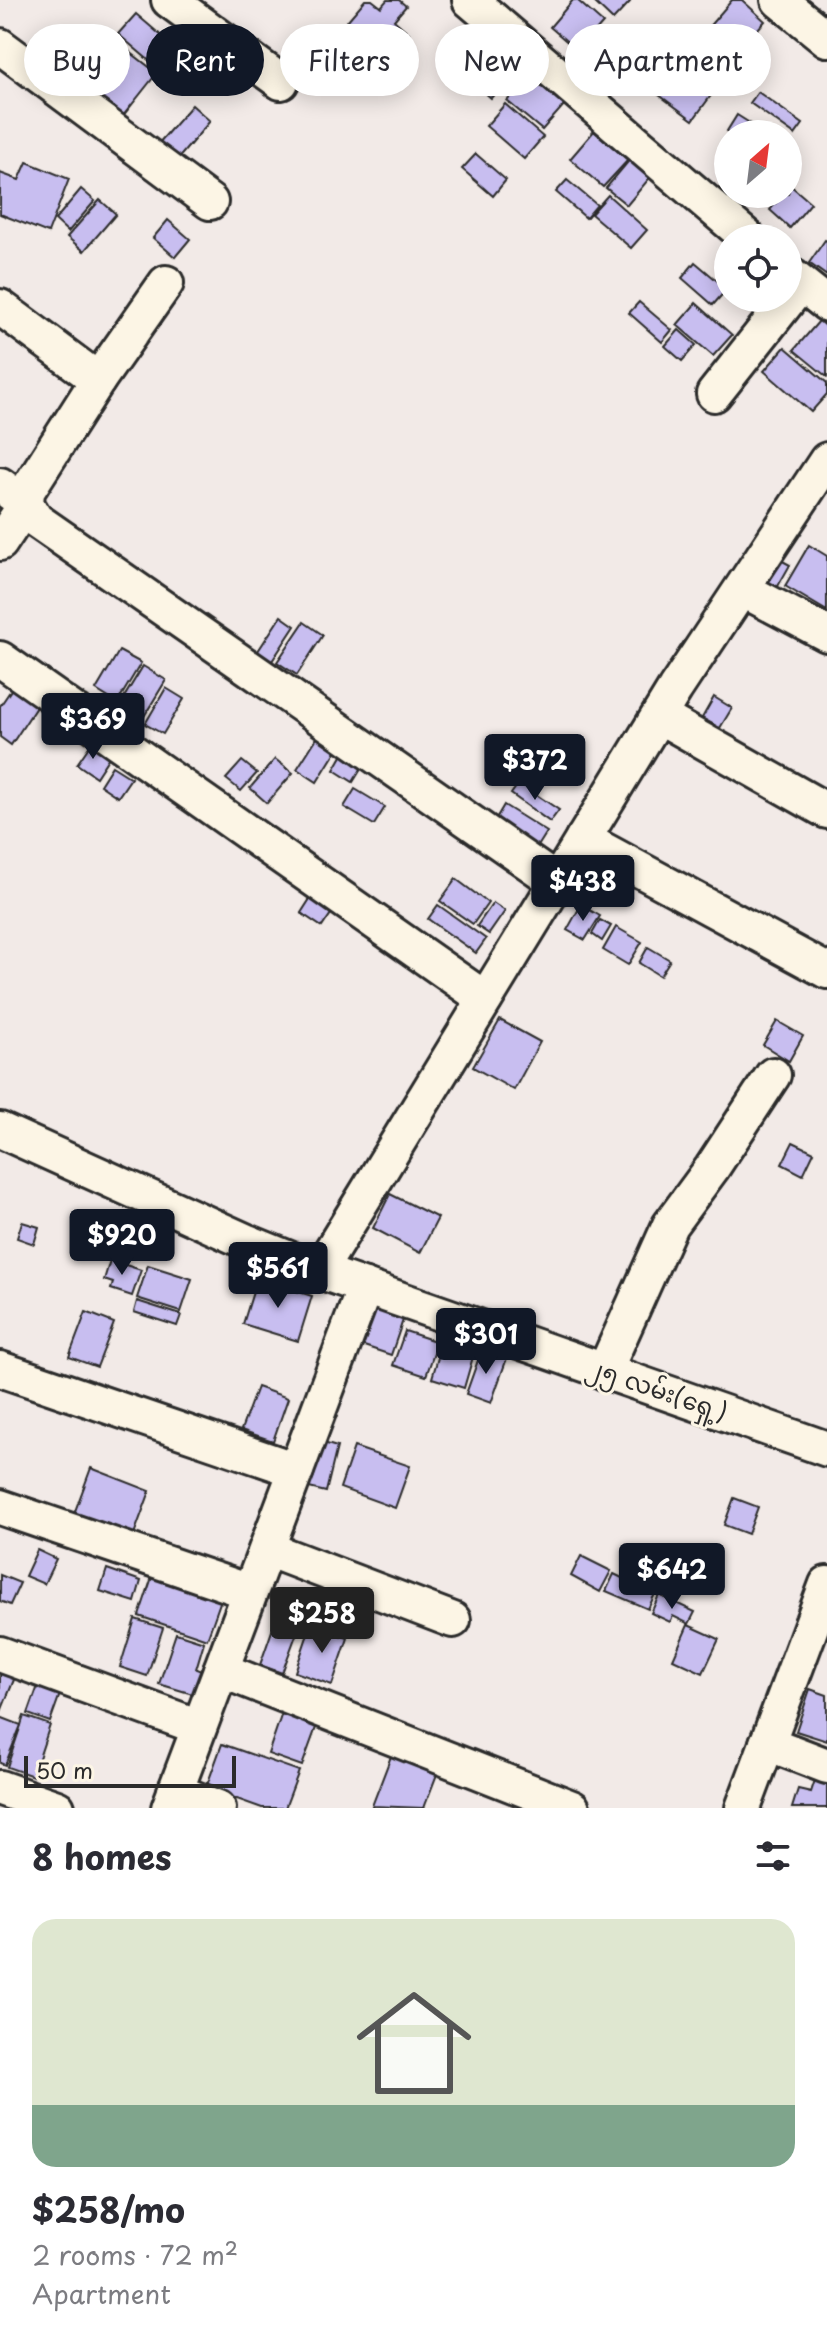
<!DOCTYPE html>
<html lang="en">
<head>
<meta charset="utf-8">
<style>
	:root { --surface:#fff; --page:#f2f2f3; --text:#2b2b33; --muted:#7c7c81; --accent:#111827 }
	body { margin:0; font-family:"Playpen Sans","Noto Sans Myanmar",sans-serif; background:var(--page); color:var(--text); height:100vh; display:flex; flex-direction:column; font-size:30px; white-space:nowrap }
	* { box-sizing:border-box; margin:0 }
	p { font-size:26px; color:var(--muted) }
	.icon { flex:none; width:44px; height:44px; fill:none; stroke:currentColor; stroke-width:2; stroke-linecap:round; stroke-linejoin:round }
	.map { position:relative; height:1808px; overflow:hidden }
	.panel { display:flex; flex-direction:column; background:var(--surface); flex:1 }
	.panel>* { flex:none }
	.banner { position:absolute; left:24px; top:24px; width:780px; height:72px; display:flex; gap:16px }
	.needle { width:52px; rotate:28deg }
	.buttons { position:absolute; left:714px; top:120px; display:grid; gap:16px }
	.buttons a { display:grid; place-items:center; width:88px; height:88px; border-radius:50%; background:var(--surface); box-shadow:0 4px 20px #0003; font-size:40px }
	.scale { position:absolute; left:24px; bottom:20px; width:212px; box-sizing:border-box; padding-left:8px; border:4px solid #2b2b2b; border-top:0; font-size:22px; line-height:28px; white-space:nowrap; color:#2b2b2b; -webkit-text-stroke:6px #fcf5e5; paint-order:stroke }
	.price { position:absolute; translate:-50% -68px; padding:0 18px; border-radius:8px; background:var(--accent); color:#fff; font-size:26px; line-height:52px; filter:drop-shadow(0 2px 4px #0008) }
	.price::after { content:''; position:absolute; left:50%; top:48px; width:24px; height:18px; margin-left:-12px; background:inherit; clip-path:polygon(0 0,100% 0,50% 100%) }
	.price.active { background:#222; color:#fff }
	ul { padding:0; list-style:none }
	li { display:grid; align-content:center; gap:16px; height:424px; padding:0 32px }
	li span { display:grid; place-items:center; height:248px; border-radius:24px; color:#555 }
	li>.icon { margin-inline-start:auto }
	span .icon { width:144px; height:144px; fill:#fffc; stroke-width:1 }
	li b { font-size:34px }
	h2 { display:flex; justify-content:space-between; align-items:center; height:96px; padding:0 32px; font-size:34px }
	.tag { padding:0 28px; border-radius:36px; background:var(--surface); box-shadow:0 4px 20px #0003; font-size:28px; line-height:72px }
	.tag.active { background:var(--accent); color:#fff }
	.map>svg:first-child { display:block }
	.building { fill:#c8bef0; stroke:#2b2b2b; stroke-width:2 }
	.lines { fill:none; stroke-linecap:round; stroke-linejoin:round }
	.minor-casing { stroke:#2b2b2b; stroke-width:40 }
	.minor { stroke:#fcf5e5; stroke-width:34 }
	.labels { text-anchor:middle; stroke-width:6; stroke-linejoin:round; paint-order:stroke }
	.street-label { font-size:24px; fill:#2b2b2b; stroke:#fcf5e5 }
</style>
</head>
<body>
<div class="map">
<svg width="827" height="1808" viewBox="0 0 827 1808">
	<rect width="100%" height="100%" fill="#f2eae7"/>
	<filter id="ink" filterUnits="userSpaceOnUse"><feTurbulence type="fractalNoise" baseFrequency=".0125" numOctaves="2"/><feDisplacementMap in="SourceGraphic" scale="16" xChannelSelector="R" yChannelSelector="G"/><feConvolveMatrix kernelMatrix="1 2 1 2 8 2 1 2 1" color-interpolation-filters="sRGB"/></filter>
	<g filter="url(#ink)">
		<g class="building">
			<polygon points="365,0 372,0 381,7 387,0 399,0 406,6 394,20 409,33 371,76 330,41"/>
			<polygon points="573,0 577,0 603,23 578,51 550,27"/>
			<polygon points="592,0 628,0 630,2 613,20"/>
			<polygon points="732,0 742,0 765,21 735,55 706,30"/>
			<polygon points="136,14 177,49 159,69 118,34"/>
			<polygon points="709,39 747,69 733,86 695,56"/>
			<polygon points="117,42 157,73 122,117 83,87"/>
			<polygon points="498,42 522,62 491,98 467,77"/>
			<polygon points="672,60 715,90 693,120 651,89"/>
			<polygon points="536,68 573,95 542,130 507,101"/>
			<polygon points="758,92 803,124 795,135 750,103"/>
			<polygon points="505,104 543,137 524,159 486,126"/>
			<polygon points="192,105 210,121 177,160 158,144"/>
			<polygon points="737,115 767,134 731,134 727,131"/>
			<polygon points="594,131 628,160 603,187 570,159"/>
			<polygon points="476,154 506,180 493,196 462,169"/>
			<polygon points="632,157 653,174 627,205 606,188"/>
			<polygon points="27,162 69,179 48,233 0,214 0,173 19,180"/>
			<polygon points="567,180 597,205 586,218 556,192"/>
			<polygon points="790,185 811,203 790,228 770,210 783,194 788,194"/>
			<polygon points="81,189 95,201 68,232 55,220"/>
			<polygon points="733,194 754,194 745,204"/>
			<polygon points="608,195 647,230 631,248 591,214"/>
			<polygon points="100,200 116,214 84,251 67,237"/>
			<polygon points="168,220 190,239 175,257 153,238"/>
			<polygon points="825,240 827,241 827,276 809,263"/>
			<polygon points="695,262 727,289 713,305 682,278"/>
			<polygon points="639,302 672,330 662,342 629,313"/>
			<polygon points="696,303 732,335 713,356 677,325"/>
			<polygon points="819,321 827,328 827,377 794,350"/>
			<polygon points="679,330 696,345 682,361 665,346"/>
			<polygon points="785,347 827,383 827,394 811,412 764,371"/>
			<polygon points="809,545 827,556 827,611 785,586"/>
			<polygon points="777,558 790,565 777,588 764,581"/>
			<polygon points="281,616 295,626 270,664 256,654"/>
			<polygon points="304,622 323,635 297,675 277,662"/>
			<polygon points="119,651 141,663 117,703 96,690"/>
			<polygon points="143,666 166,680 143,718 120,704"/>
			<polygon points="13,687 38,704 11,745 0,737 0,706"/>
			<polygon points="166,688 184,699 163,734 145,724"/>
			<polygon points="714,697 732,708 720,728 702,718"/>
			<polygon points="320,733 340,745 317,782 297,769"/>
			<polygon points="90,745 109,757 96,777 77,764"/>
			<polygon points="346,749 366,761 353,782 334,770"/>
			<polygon points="275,759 293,773 267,803 250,788"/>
			<polygon points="242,761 257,773 241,791 226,779"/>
			<polygon points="112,766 131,778 118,797 100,785"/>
			<polygon points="519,783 559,810 550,822 511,794"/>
			<polygon points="355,789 385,807 374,825 344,807"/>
			<polygon points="504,805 547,832 537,848 494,822"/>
			<polygon points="456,879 488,903 473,924 440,901"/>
			<polygon points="317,888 339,902 322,927 301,913"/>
			<polygon points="493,903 505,911 489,934 477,926"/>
			<polygon points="438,905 486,939 476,953 428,919"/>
			<polygon points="581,905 600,916 585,940 567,930"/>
			<polygon points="600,920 611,926 602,941 592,934"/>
			<polygon points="616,927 642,942 628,965 603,950"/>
			<polygon points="648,947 670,960 660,976 639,963"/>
			<polygon points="500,1020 540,1042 514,1090 473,1067"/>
			<polygon points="777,1021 803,1036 789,1061 763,1045"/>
			<polygon points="793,1142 814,1152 803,1175 782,1164"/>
			<polygon points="390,1194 438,1218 420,1253 373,1228"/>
			<polygon points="22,1222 39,1227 34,1244 17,1238"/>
			<polygon points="120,1231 140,1237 133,1258 113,1251"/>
			<polygon points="110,1260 141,1270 132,1296 111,1289 113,1283 104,1280"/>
			<polygon points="148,1265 192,1279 181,1312 137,1298"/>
			<polygon points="257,1279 312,1296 298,1341 243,1324"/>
			<polygon points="137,1301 181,1315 177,1326 134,1312"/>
			<polygon points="374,1306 404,1317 391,1355 361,1345"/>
			<polygon points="86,1312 114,1323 97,1367 69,1357"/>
			<polygon points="405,1331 438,1342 426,1376 393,1365"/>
			<polygon points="445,1334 477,1343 464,1388 432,1378"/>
			<polygon points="482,1349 507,1358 491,1403 466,1394"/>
			<polygon points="257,1387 288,1398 273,1441 241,1430"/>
			<polygon points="320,1442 337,1447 326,1492 309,1488"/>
			<polygon points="354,1447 410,1466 395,1508 340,1488"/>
			<polygon points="91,1468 150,1491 133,1537 74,1514"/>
			<polygon points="734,1498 758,1507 748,1534 724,1525"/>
			<polygon points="37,1550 56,1559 44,1584 25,1576"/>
			<polygon points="581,1556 611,1571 600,1592 571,1576"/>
			<polygon points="107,1569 141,1581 135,1602 100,1591"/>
			<polygon points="154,1571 223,1594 207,1639 139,1616"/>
			<polygon points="614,1574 655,1594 648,1609 606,1591"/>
			<polygon points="0,1575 20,1583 10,1605 0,1601"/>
			<polygon points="659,1595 695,1612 689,1624 673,1616 670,1622 651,1613"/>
			<polygon points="280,1608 303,1616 282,1673 260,1665"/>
			<polygon points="135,1619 163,1628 147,1676 120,1667"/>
			<polygon points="311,1625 348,1638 332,1685 295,1672"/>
			<polygon points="688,1625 719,1639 703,1673 673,1659"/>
			<polygon points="176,1633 204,1642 196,1669 204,1672 196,1695 159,1684"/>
			<polygon points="0,1656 20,1665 0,1714"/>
			<polygon points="43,1672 65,1680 50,1722 28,1714"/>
			<polygon points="810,1689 827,1695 827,1741 796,1731"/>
			<polygon points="283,1710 318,1722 302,1766 268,1754"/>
			<polygon points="24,1716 50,1725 33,1776 7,1767"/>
			<polygon points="0,1717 21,1725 5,1765 0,1763"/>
			<polygon points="222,1744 299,1771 285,1808 262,1808 206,1788"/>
			<polygon points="393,1751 439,1769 424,1808 372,1806"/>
			<polygon points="815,1780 827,1784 827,1808 792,1808 798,1789 811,1792"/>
		</g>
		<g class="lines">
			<g class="minor-casing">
				<g id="minor">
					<polyline points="169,0 281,82"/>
					<polyline points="470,0 748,238"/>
					<polyline points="779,0 827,39"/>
					<polyline points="0,46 210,202"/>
					<polyline points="788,273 827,304"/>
					<polyline points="166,283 98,380 27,491 26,504 36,520 557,882"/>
					<polyline points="0,307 98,380"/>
					<polyline points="714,394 801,284"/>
					<polyline points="0,485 26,504 0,543"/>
					<polyline points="742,589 827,634"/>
					<polyline points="0,659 485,999"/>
					<polyline points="659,716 827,811"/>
					<polyline points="583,839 827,971"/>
					<polyline points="0,1130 245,1241 319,1271 827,1449"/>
					<polyline points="319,1271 675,689 827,460"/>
					<polyline points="0,1369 296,1470"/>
					<polyline points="604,1372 670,1225 712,1168 773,1075"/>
					<polyline points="0,1507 250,1592"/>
					<polyline points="267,1549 453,1620"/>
					<polyline points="0,1654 199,1727"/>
					<polyline points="221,1670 572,1808"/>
					<polyline points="767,1743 827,1766"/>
					<polyline points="0,1788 57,1808"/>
					<polyline points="175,1791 218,1808"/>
					<polyline points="169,1808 365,1287"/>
					<polyline points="743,1808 827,1584"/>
				</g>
			</g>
			<use href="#minor" class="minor"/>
		</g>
	</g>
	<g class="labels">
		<g class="street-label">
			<text transform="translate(657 1390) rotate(19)" y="8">၂၅ လမ်း(ရှေ့)</text>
		</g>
	</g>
</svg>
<div class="buttons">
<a><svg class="needle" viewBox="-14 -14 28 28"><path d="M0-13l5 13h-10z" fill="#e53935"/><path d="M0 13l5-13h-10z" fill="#7c7c81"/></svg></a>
<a><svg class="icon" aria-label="locate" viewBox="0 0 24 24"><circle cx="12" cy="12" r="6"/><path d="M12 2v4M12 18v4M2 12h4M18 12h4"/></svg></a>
</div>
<div class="scale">50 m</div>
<b class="price" style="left:93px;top:761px">$369</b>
<b class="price" style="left:535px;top:802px">$372</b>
<b class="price" style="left:583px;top:923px">$438</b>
<b class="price" style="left:122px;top:1277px">$920</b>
<b class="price" style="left:278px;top:1310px">$561</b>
<b class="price" style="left:486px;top:1376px">$301</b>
<b class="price" style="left:672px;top:1611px">$642</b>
<b class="price active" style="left:322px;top:1655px">$258</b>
<div class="banner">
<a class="tag">Buy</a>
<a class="tag active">Rent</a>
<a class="tag">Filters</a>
<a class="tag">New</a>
<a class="tag">Apartment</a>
</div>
</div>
<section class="panel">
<h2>8 homes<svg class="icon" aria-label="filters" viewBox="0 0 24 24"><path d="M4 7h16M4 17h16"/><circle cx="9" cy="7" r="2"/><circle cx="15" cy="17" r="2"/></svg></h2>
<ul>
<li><span style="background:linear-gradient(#dfe7d0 75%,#7fa58c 0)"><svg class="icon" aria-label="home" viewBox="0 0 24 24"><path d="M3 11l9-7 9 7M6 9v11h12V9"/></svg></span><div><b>$258/mo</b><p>2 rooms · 72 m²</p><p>Apartment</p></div></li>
</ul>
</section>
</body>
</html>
